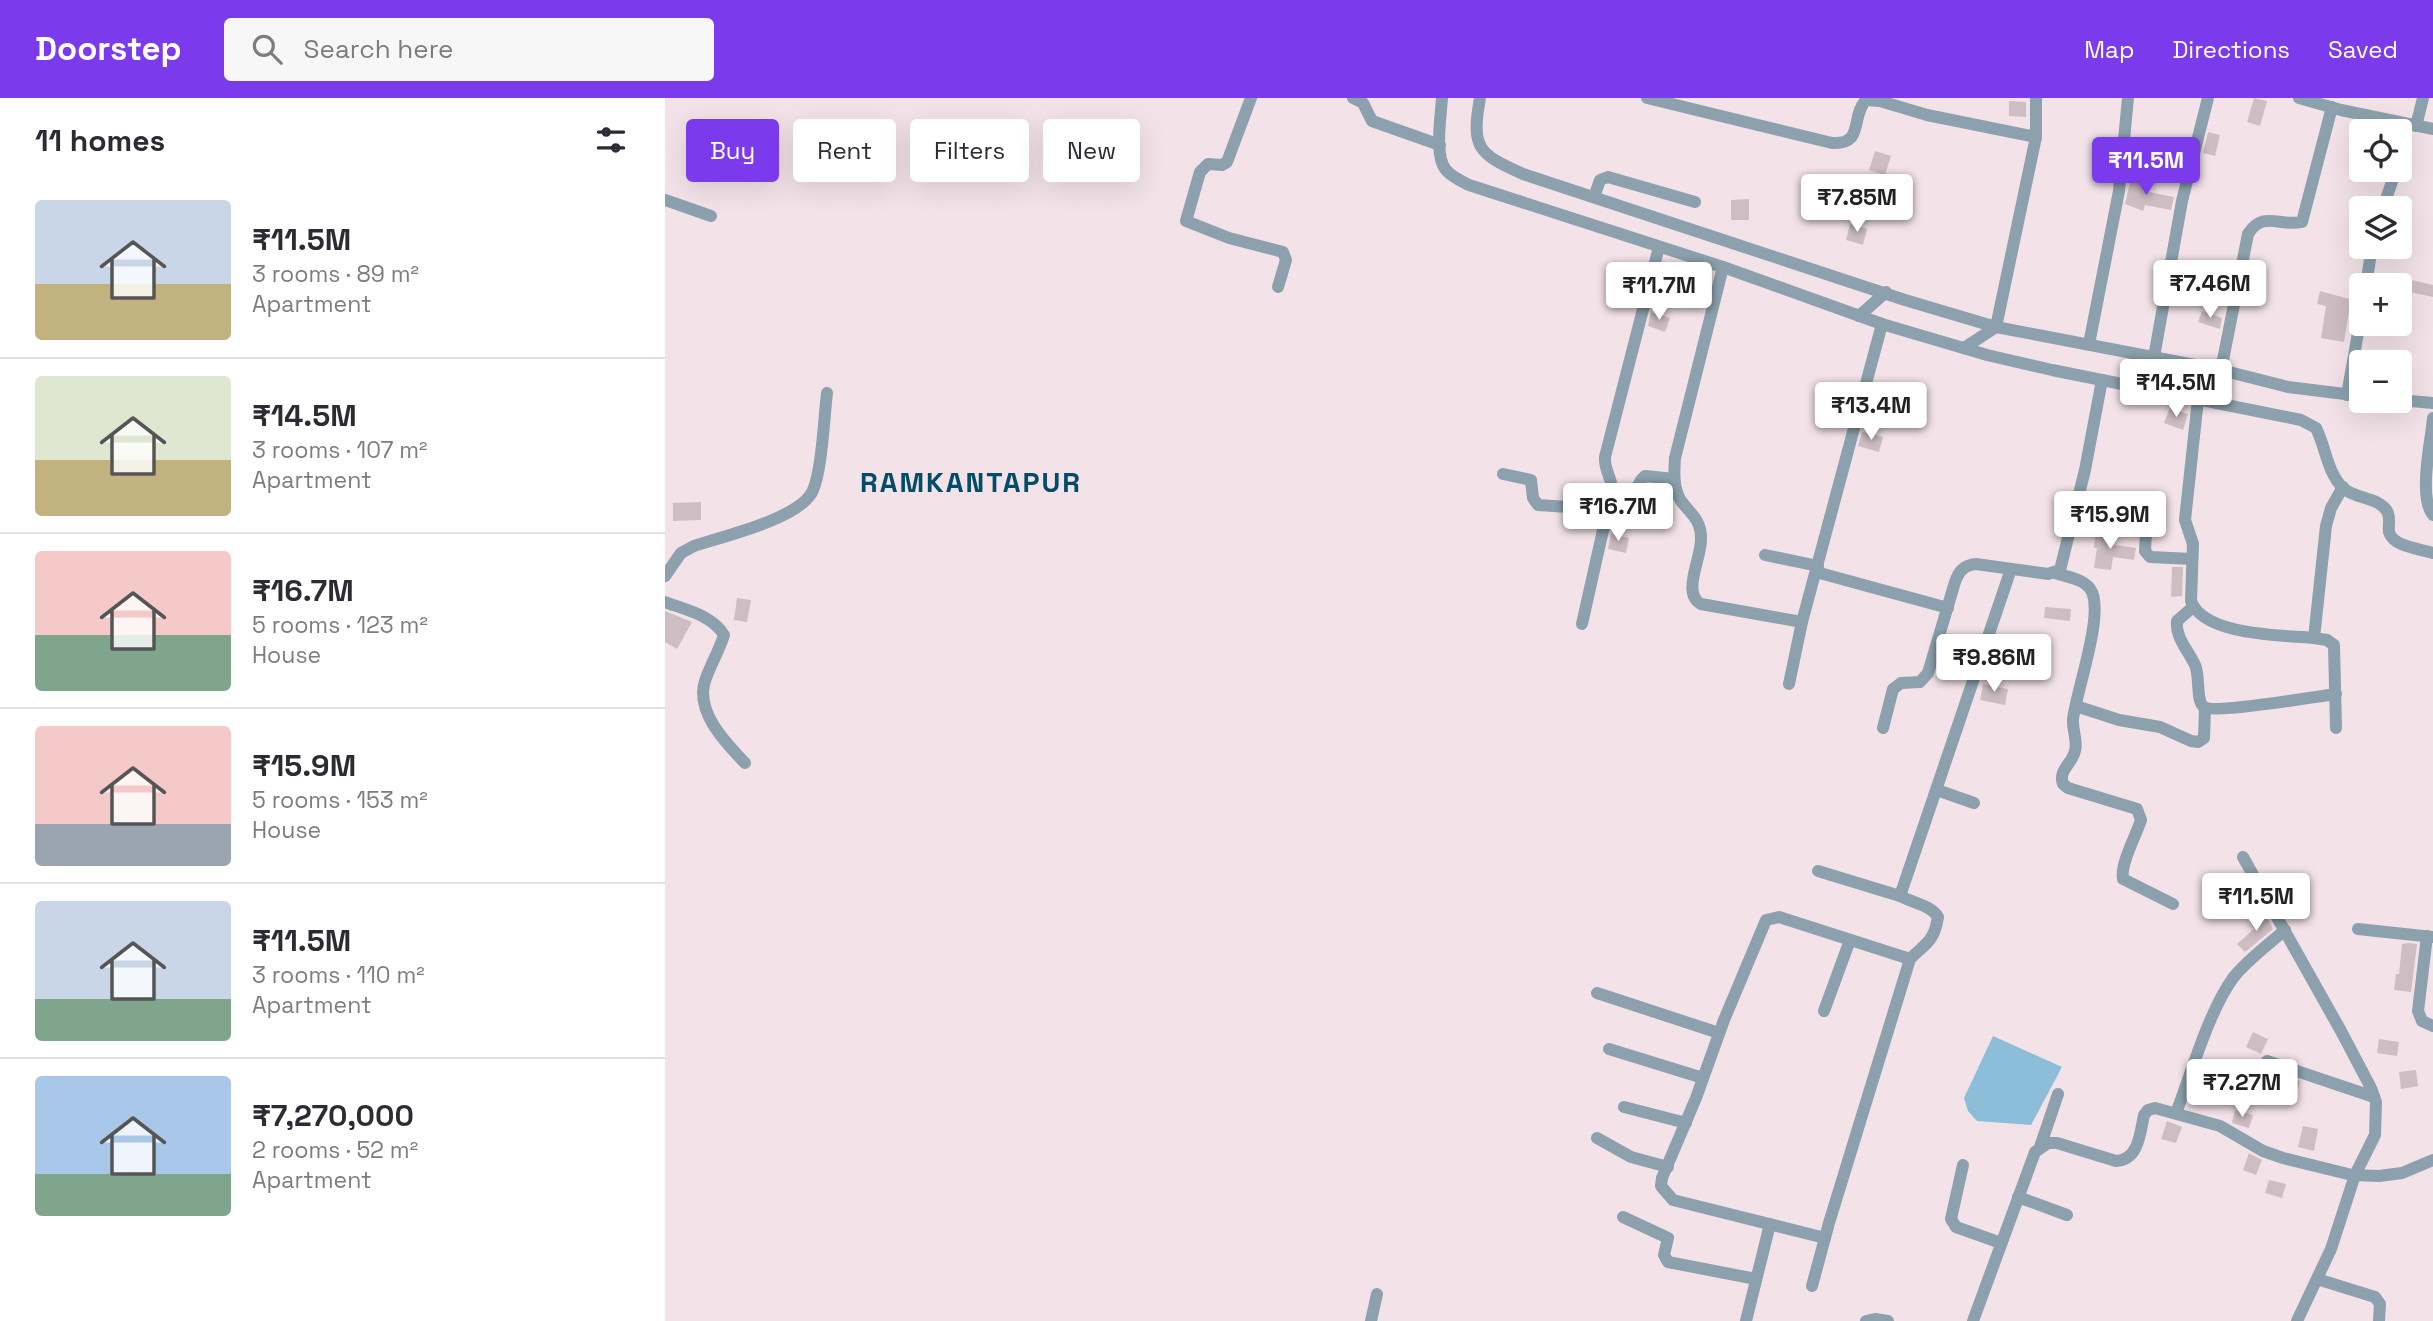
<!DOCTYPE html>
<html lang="en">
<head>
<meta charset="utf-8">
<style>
	:root { --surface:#fff; --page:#f7f7f7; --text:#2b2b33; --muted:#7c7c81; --line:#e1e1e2; --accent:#7c3aed }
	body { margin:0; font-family:"Space Grotesk",sans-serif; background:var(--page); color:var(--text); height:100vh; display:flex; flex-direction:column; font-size:26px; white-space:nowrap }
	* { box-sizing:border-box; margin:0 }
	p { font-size:23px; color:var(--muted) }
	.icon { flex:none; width:38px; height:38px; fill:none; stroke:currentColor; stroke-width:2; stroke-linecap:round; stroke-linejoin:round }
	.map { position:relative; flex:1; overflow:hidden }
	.drawer { display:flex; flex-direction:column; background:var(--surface); width:665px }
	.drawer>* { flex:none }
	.banner { position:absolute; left:21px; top:21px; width:665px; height:63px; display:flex; gap:14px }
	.fabs { position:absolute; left:1684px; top:21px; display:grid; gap:14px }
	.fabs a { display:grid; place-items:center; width:63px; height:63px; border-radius:7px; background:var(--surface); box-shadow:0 7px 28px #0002; font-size:35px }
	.price { position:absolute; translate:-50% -60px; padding:0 16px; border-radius:7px; background:#fff; color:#222; font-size:23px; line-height:46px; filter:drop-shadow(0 2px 4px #0008) }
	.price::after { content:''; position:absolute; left:50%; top:42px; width:21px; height:16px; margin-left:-10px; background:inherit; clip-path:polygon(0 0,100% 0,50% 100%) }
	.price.current { background:var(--accent); color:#fff }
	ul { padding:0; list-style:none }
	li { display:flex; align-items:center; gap:21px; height:175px; padding:0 35px }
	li+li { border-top:2px solid var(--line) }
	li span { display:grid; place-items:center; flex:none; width:196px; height:140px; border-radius:7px; color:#555 }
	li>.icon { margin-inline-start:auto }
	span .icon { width:84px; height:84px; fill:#fffc; stroke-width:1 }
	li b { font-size:30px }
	h2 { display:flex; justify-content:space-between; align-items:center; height:84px; padding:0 35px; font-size:30px }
	.chip { padding:0 24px; border-radius:7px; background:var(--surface); box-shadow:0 7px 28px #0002; font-size:24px; line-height:63px }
	.chip.current { background:var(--accent); color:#fff }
	header { display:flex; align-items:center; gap:42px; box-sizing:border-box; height:98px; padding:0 35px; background:var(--accent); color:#fff }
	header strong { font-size:33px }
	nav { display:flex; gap:38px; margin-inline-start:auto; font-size:24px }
	.search { width:490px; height:63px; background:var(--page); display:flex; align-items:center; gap:18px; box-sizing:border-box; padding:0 24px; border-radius:7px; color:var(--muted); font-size:26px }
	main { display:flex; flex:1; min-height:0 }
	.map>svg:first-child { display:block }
	.water { fill:#8cbeda }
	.building { fill:#cebec3 }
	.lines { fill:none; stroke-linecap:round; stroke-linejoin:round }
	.street { stroke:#8ca1ad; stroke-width:12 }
	.labels { text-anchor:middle; stroke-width:5; stroke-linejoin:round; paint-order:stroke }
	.district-label { font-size:28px; font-weight:bold; letter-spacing:2px; fill:#024c69; stroke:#f3e3e8 }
</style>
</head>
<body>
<header>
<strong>Doorstep</strong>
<div class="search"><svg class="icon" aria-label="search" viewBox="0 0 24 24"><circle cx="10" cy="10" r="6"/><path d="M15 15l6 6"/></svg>Search here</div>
<nav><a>Map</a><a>Directions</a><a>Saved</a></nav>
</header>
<main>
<section class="drawer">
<h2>11 homes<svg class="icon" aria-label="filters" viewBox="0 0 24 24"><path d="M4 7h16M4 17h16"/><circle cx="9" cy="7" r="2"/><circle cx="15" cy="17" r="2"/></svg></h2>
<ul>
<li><span style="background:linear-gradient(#c9d6e8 60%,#c2b280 0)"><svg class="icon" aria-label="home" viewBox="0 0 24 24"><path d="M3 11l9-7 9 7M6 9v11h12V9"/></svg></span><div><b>₹11.5M</b><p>3 rooms · 89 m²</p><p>Apartment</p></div></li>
<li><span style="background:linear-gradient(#dfe7d0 60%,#c2b280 0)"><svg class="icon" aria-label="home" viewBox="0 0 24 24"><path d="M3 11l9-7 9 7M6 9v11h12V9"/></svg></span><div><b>₹14.5M</b><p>3 rooms · 107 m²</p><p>Apartment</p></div></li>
<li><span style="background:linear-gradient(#f6c9c9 60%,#7fa58c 0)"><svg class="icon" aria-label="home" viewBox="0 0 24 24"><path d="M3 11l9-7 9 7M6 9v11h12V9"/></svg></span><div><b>₹16.7M</b><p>5 rooms · 123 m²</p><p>House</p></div></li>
<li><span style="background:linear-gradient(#f6c9c9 70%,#9aa5b1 0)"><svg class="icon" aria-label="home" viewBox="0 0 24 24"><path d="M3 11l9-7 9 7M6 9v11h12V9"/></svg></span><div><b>₹15.9M</b><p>5 rooms · 153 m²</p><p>House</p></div></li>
<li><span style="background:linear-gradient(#c9d6e8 70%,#7fa58c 0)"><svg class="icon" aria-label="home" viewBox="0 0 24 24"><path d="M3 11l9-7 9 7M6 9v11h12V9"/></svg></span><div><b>₹11.5M</b><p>3 rooms · 110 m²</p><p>Apartment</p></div></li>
<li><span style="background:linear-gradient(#a9c7e8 70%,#7fa58c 0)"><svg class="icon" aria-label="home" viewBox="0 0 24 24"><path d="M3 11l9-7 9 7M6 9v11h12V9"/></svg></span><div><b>₹7,270,000</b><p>2 rooms · 52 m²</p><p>Apartment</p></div></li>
</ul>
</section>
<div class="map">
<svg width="1768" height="1223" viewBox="0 0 1768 1223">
	<rect width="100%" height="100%" fill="#f3e3e8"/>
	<polygon class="water" points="1328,938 1397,969 1366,1027 1312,1023 1303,1013 1299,1000"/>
	<g class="building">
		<polygon points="1589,0 1602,3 1595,28 1582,24"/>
		<polygon points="1344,3 1361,4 1361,19 1344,18"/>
		<polygon points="1543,34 1555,37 1550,58 1538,55"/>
		<polygon points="1210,53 1226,58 1220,77 1204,72"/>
		<polygon points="1466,80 1487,87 1484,94 1509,99 1506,112 1480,107 1478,113 1460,106"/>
		<polygon points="1084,101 1084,122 1066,122 1066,102"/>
		<polygon points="1185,126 1202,131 1198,147 1181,142"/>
		<polygon points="1747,182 1768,187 1768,199 1745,194"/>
		<polygon points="1655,193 1688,202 1684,214 1679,244 1656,240 1661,208 1652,206"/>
		<polygon points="1537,213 1557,220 1555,231 1533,224"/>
		<polygon points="986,214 1005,220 1000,234 983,228"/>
		<polygon points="1154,302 1174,308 1170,320 1151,315"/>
		<polygon points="1505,310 1523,316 1518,332 1499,325"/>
		<polygon points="1197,334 1218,339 1214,354 1193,348"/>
		<polygon points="36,404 36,422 8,423 8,405"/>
		<polygon points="1431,431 1445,434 1443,446 1471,450 1469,462 1448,459 1446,472 1429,470 1432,450 1429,450"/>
		<polygon points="946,436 964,440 961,455 943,451"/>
		<polygon points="1507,469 1518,469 1517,498 1506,499"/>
		<polygon points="72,500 86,502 82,524 69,522"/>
		<polygon points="1380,509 1406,511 1405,523 1379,520"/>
		<polygon points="0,513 27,524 12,551 0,544"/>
		<polygon points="1318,586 1343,591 1340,607 1315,602"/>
		<polygon points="1600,816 1608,831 1580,854 1572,846 1589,831 1586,826"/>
		<polygon points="1744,845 1752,846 1746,894 1729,892 1731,876 1734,876 1737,846"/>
		<polygon points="1588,934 1603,941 1596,956 1581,949"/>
		<polygon points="1714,941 1734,944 1732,958 1712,955"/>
		<polygon points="1751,972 1753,988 1736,991 1734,974"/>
		<polygon points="1620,978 1635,983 1631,998 1616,994"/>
		<polygon points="1570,1012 1588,1017 1584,1030 1567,1025"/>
		<polygon points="1502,1023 1517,1029 1511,1045 1496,1041"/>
		<polygon points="1638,1028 1653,1031 1649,1053 1633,1049"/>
		<polygon points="1584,1055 1597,1062 1591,1077 1578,1072"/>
		<polygon points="1604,1082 1621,1086 1617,1100 1600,1095"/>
	</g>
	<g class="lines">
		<g class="street">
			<polyline points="586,0 562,64 557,67 543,66 535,74 521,123 564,140 618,154 621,162 613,189"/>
			<polyline points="688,0 698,5 707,23 775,47"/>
			<path d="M777,0C776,18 769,58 781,72C787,79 796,83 804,87L1058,169L1217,226L1322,257L1387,272L1636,322L1651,330C1661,350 1662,374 1678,390C1690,401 1713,399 1722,413C1726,420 1723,427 1724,434C1728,449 1756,451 1768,455"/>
			<path d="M815,0C806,50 813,56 858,76L1240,202L1331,229L1556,272L1623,289L1696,298"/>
			<path d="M982,0L1167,45C1200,47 1185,19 1201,2L1215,3L1262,17L1371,39"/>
			<polyline points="1634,0 1676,12 1768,31"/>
			<polyline points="1751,28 1758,0"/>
			<polyline points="1734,58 1741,26"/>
			<polyline points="929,99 935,82 943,79 1030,104"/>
			<polyline points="0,102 46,118"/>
			<polyline points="1718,110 1731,72"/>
			<path d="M1058,169L1010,360C1009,374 1008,390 1016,403C1026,416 1036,422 1036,440C1037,460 1016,495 1036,506L1137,524"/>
			<polyline points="1701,187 1707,149"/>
			<polyline points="1194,218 1221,194"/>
			<polyline points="1424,246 1454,93 1463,0"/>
			<polyline points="1299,250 1331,229 1371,39 1371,0"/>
			<polyline points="1489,259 1517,103 1543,0"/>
			<path d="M1556,272L1583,136C1598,112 1614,129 1637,124L1667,9"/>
			<polyline points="1682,297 1696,218"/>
			<path d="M1533,301L1520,422L1528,446L1526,503C1539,538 1617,537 1649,540"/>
			<polyline points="1734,302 1768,305"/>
			<path d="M1768,320C1766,343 1753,399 1768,417"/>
			<polyline points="838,376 866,382 868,400 873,407 903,409 930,405 960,408 963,406 976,382 980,378 1009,381"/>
			<polyline points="1408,418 1478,431 1481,434 1480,453 1485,459 1527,461"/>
			<polyline points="1100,457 1153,468"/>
			<polyline points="1151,474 1283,510"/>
			<path d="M1390,475C1402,479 1421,481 1427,494C1438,520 1412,591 1408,621C1407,632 1413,642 1410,653C1407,666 1393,672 1398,686L1403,690L1472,711L1476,722C1471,738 1455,766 1458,781L1508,806"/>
			<path d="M0,478L16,455L29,448C59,438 129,422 146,396C157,378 159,318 162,295"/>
			<path d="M0,504C21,512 47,517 59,537C54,553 45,568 40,583C30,614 61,645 80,665"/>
			<path d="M1528,509L1512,523C1510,539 1523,552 1530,567C1535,577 1531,602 1538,608C1546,617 1653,598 1671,596"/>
			<path d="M917,526L947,392C947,380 939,372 940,359L994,149"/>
			<polyline points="1124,586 1137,524 1217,226"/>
			<polyline points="1411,608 1454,622 1495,629 1526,643 1533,644 1539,640 1540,610"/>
			<path d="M1218,630L1228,591L1236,585L1255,584L1263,575L1290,484C1294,473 1299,467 1311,466L1383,476L1395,472L1420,372L1437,282"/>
			<polyline points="1671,630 1669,547 1662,542 1649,540 1661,428 1666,410 1678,389"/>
			<polyline points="1272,692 1309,705"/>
			<polyline points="1578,759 1676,933 1706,990 1711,1004 1710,1037 1690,1077 1666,1151 1632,1223"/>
			<polyline points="1153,773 1235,798"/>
			<polyline points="1693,831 1768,839"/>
			<polyline points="1762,838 1753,913 1757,923 1768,928"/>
			<polyline points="932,895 1054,935"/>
			<polyline points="1159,913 1185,842"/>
			<polyline points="944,951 1038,980"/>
			<polyline points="1602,963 1709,999"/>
			<polyline points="959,1009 1021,1025"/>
			<path d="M1511,1015C1527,974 1543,915 1568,880C1582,862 1603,847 1620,832"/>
			<polyline points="932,1040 966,1059 1003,1069"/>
			<polyline points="1375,1049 1393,996"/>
			<polyline points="1298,1067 1286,1121 1291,1129 1336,1145"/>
			<polyline points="1353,1099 1402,1117"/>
			<polyline points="958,1119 1003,1140 999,1157 1003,1164 1091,1181"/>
			<polyline points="1160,1140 1008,1102 996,1088 997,1080 1031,1000 1059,922 1101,822 1114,819 1245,861"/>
			<polyline points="1652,1181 1710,1199 1715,1206 1714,1223"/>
			<path d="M1147,1188L1164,1125L1245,861C1261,845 1269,844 1273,819C1266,807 1248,805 1235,798L1346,471"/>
			<polyline points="706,1223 712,1196"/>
			<polyline points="1081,1223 1105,1126"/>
			<polyline points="1201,1223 1210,1221 1223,1223"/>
			<path d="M1308,1223L1370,1054L1383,1045H1392L1451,1063C1474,1062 1475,1035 1479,1017L1483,1012L1490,1010L1555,1028L1598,1053L1618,1060L1687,1077L1714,1078L1737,1075L1768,1062"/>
		</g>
	</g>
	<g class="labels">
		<g class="district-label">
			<text x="306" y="394">RAMKANTAPUR</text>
		</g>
	</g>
</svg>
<div class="fabs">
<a><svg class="icon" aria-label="locate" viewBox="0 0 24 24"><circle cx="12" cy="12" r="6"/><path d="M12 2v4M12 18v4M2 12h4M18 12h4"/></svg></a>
<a><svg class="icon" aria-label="layers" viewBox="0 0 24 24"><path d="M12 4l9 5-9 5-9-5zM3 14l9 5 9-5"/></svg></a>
<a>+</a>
<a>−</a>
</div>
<b class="price current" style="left:1481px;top:99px">₹11.5M</b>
<b class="price" style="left:1192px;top:136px">₹7.85M</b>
<b class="price" style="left:1545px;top:222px">₹7.46M</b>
<b class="price" style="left:994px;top:224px">₹11.7M</b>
<b class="price" style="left:1511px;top:321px">₹14.5M</b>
<b class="price" style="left:1206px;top:344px">₹13.4M</b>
<b class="price" style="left:953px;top:445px">₹16.7M</b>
<b class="price" style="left:1445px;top:453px">₹15.9M</b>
<b class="price" style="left:1329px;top:596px">₹9.86M</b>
<b class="price" style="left:1591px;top:835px">₹11.5M</b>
<b class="price" style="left:1577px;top:1021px">₹7.27M</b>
<div class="banner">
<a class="chip current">Buy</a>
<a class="chip">Rent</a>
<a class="chip">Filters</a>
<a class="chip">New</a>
</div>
</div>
</main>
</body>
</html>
